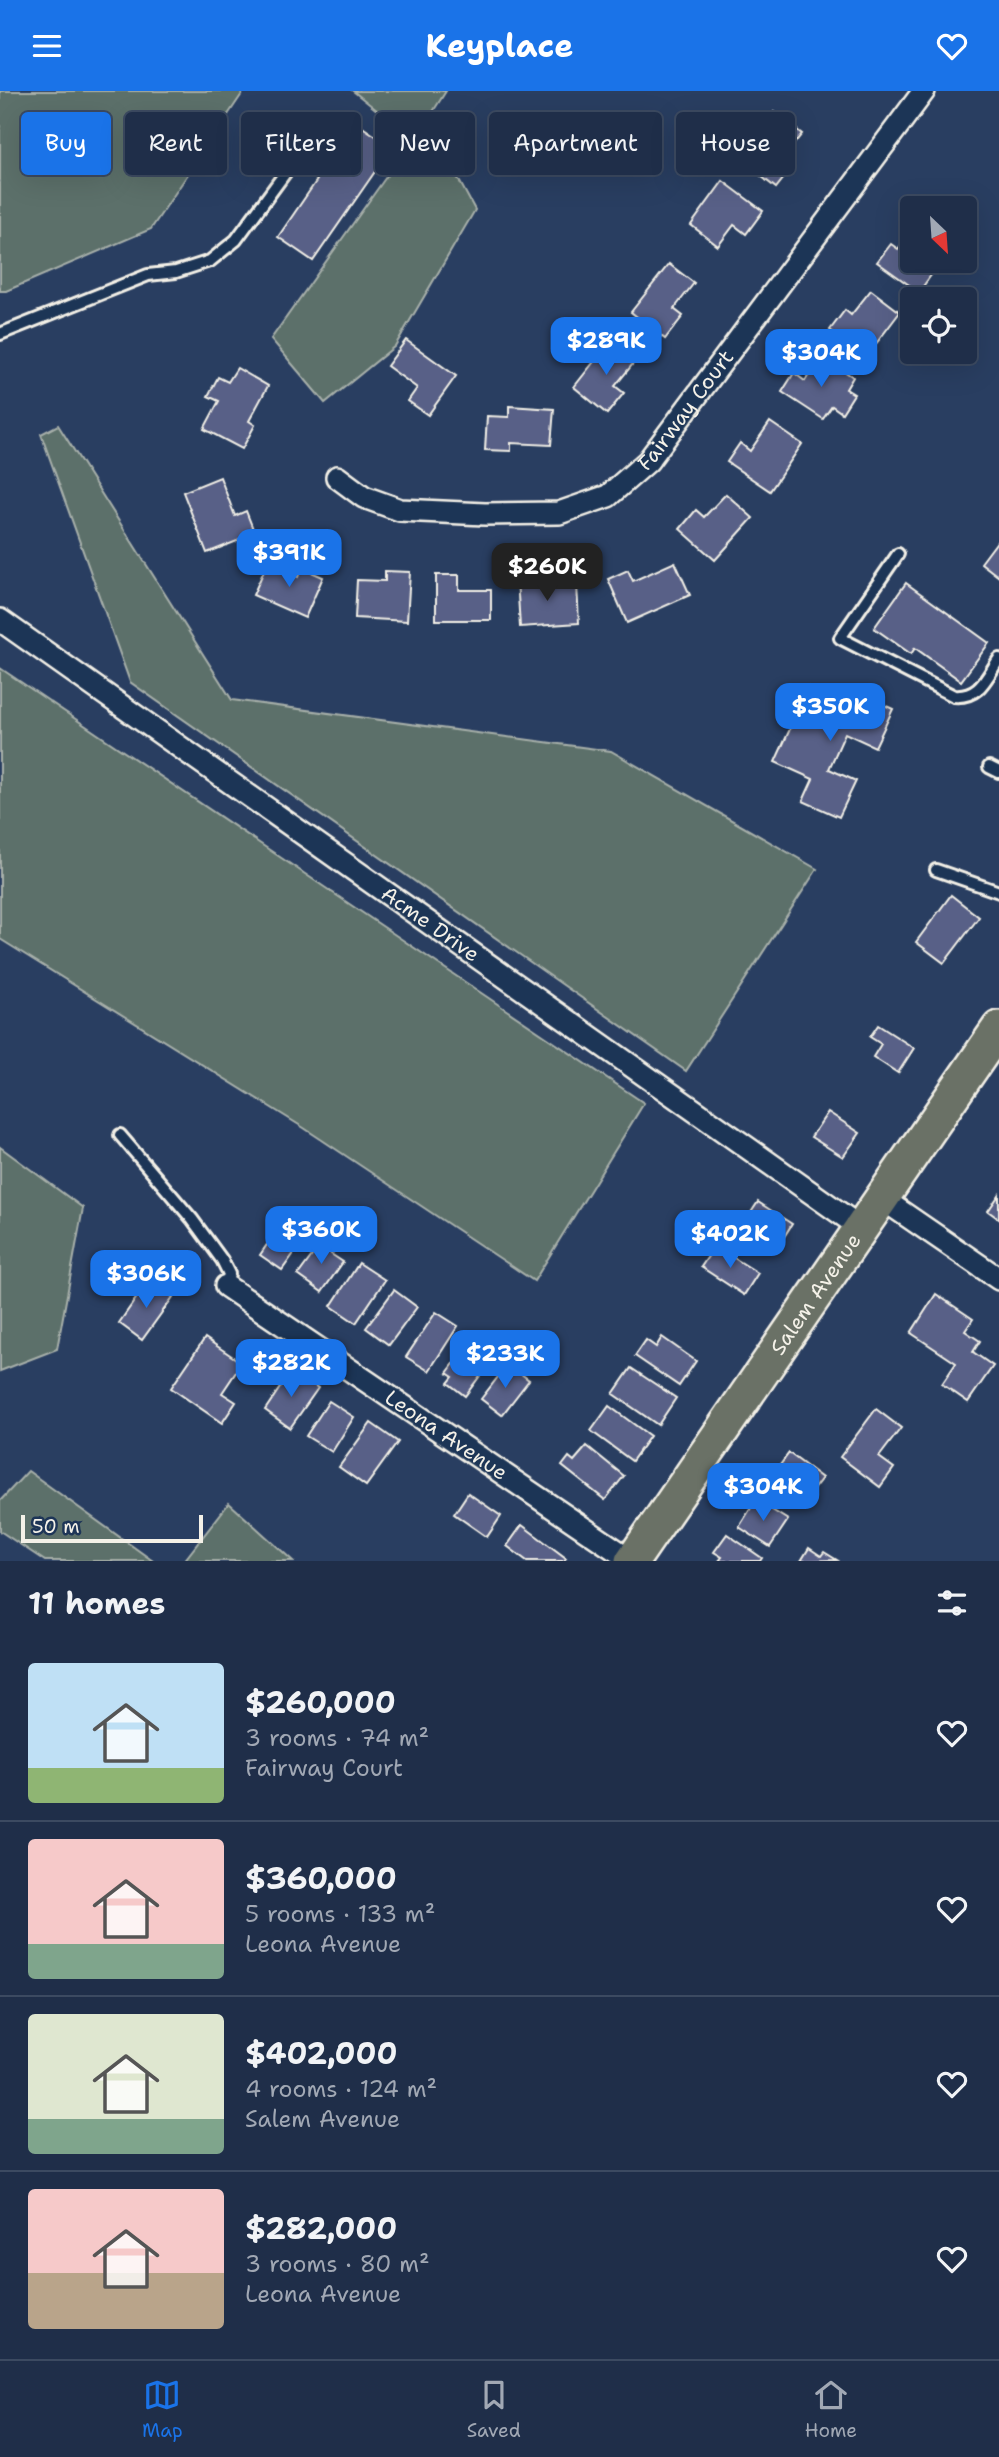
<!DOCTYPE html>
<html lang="en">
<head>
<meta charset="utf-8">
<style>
	:root { --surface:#1f2e49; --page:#273650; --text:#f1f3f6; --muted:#a1a8b4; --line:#3c4a61; --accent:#1a73e8 }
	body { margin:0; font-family:"Shantell Sans",sans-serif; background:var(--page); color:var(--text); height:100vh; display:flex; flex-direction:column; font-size:26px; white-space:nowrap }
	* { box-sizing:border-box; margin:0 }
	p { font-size:23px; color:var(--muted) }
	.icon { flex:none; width:38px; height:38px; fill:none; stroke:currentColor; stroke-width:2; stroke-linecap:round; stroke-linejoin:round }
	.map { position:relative; height:1470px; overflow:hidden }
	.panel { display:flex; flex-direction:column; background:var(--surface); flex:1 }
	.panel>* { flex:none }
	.banner { position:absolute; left:21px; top:21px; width:957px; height:63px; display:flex; gap:14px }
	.needle { width:46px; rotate:155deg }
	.controls { position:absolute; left:900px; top:105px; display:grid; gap:14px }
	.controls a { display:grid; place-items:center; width:77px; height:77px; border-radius:7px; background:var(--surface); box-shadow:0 7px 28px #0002,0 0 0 2px var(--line); font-size:35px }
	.scale { position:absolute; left:21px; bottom:18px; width:182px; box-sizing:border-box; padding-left:7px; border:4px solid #f4f1e8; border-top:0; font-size:19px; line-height:24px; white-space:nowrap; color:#f4f1e8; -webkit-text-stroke:5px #1d3557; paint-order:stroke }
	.price { position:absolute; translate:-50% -60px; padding:0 16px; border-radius:14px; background:var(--accent); color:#fff; font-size:23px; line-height:46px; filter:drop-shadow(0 2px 4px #0008) }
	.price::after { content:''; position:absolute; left:50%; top:42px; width:21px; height:16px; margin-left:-10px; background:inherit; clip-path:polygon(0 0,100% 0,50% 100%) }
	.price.selected { background:#222; color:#fff }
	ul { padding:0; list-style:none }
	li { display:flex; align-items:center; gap:21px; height:175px; padding:0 28px }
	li+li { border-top:2px solid var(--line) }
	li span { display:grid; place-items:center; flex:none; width:196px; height:140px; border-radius:7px; color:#555 }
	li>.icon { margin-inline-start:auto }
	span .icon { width:84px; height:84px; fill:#fffc; stroke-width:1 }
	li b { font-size:30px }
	h2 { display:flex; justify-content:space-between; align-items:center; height:84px; padding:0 28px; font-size:30px }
	.chip { padding:0 24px; border-radius:7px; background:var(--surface); box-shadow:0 7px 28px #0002,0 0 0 2px var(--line); font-size:24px; line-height:63px }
	.chip.selected { background:var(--accent); color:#fff }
	header { display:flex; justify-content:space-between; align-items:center; height:91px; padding:0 28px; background:var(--accent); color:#fff; font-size:32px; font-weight:700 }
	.dock { display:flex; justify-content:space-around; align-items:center; height:98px; border-top:2px solid var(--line); background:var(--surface); font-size:19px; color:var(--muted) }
	.dock a { display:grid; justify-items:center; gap:4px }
	.dock .selected { color:var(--accent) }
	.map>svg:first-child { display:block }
	.green { fill:#5b706b; stroke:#a8b0aa; stroke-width:2 }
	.building { fill:#596187; stroke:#f4f1e8; stroke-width:2 }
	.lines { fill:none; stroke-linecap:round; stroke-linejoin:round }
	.lane-casing { stroke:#f4f1e8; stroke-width:16 }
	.street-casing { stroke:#f4f1e8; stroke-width:26 }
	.primary-casing { stroke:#f4f1e8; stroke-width:38 }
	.lane { stroke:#1d3557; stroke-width:10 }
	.street { stroke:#1d3557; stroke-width:21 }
	.primary { stroke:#6a7166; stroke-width:33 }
	.labels { text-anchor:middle; stroke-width:7; stroke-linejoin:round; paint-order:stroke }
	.street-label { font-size:21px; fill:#f4f1e8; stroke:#1d3557 }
</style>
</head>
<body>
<header><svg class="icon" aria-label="menu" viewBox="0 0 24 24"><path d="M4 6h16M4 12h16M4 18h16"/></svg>Keyplace<svg class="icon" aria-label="heart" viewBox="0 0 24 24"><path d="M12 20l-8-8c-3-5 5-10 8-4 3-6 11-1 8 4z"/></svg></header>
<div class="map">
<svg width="999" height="1470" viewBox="0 0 999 1470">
	<rect width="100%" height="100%" fill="#293e61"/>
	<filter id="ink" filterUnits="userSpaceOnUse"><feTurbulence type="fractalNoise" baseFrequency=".0143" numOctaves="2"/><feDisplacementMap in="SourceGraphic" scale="14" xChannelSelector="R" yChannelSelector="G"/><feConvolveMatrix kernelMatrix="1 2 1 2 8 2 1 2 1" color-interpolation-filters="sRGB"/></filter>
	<g filter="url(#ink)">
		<g class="green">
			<polygon points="0,0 244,0 151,138 6,200 0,200"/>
			<polygon points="353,0 446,0 427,30 475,119 395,255 325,312 271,248 413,48"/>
			<polygon points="58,334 232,609 611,660 817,778 686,980 130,591 41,343"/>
			<polygon points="0,577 644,1012 534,1190 304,1037 0,848"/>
			<polygon points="0,1056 83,1117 57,1258 0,1280"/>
			<polygon points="28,1380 153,1470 45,1470 0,1440 0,1410"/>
			<polygon points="229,1412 293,1470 184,1470"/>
		</g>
		<g class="building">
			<polygon points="774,21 802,43 780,70 791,78 776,97 738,67"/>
			<polygon points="352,29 392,56 313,170 278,146 317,89 313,86"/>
			<polygon points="723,90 763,120 746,143 734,134 718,155 691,134"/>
			<polygon points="912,140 912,170 941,170 919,201 877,171 891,153 898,158"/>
			<polygon points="669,173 694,192 674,218 683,225 665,248 631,221"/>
			<polygon points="871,199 900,221 866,266 830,239 845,219 851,224"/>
			<polygon points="612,248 637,268 615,295 624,302 607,323 574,296"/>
			<polygon points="406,249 456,285 428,324 408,310 417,297 387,275"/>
			<polygon points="821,265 853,286 846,298 854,303 842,322 832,315 823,328 782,301 794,282 805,290"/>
			<polygon points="237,277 268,295 249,330 255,334 242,358 204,338 219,310 208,305 218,286 228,291"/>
			<polygon points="509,315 554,318 551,354 511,352 511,360 485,359 487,325 509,326"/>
			<polygon points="770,331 802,353 770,400 727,371 740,352 750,360"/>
			<polygon points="220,386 235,425 246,420 255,443 207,462 183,401"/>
			<polygon points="726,403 753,427 715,469 680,438 696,419 704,426"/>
			<polygon points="999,448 999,486 981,472"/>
			<polygon points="675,471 690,504 627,532 608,488 628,479 633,490"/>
			<polygon points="267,473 298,486 302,477 323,486 305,527 253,504"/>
			<polygon points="385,480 410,481 407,530 355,527 357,489 385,490"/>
			<polygon points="436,484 459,484 459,499 491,499 491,529 436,529"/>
			<polygon points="544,486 545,495 577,493 579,532 520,536 517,488"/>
			<polygon points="906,492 989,552 961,590 915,557 911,563 874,537"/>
			<polygon points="809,596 843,611 849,598 893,618 875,656 845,642 829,678 856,690 839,726 803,710 813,688 775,671"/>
			<polygon points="951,804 979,826 944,872 916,851"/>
			<polygon points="878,934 914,957 898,982 873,966 881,953 870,946"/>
			<polygon points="828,1021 860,1042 843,1066 811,1046"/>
			<polygon points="999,1104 999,1128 988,1120"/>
			<polygon points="758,1111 792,1133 777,1157 748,1139 754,1129 748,1126"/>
			<polygon points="287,1124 310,1140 282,1179 260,1164"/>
			<polygon points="325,1147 337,1155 331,1163 343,1171 322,1201 298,1184"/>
			<polygon points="715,1155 758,1182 744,1204 701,1176"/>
			<polygon points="359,1172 385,1189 356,1232 331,1215"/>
			<polygon points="149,1189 173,1206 142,1249 119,1232"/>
			<polygon points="394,1199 417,1216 389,1254 366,1237"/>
			<polygon points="936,1203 973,1228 965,1240 980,1250 973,1261 993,1275 968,1311 942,1293 956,1272 911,1242"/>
			<polygon points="436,1221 458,1235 429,1280 406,1266"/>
			<polygon points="477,1242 487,1250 479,1261 491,1270 465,1305 448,1292 453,1286 447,1282"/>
			<polygon points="662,1246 696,1270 679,1295 635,1265 646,1249 656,1256"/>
			<polygon points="205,1247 242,1272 222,1302 236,1311 222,1332 171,1297"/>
			<polygon points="508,1273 529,1289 502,1324 481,1308"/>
			<polygon points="631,1277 676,1307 658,1334 613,1303"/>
			<polygon points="292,1279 318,1297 290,1337 265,1319"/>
			<polygon points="329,1310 354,1326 332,1361 306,1345"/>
			<polygon points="609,1315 650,1345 632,1370 591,1340"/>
			<polygon points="876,1318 901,1337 879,1366 894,1377 880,1396 840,1366"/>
			<polygon points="371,1332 398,1351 366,1395 339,1376"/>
			<polygon points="587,1355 624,1385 605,1409 562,1375 569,1366 574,1370"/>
			<polygon points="789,1362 822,1387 802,1413 769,1389"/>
			<polygon points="468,1402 501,1425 487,1446 454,1423"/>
			<polygon points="756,1409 788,1429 770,1456 739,1436"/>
			<polygon points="522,1434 566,1467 564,1470 527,1470 507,1455"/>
			<polygon points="727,1443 762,1467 760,1470 719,1470 722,1466 714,1461"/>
			<polygon points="809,1457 821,1465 824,1461 837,1469 801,1470"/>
		</g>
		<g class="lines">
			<g class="lane-casing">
				<g id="lane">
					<polyline points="0,243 148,184 176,181 210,170 236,149 321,33"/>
					<path d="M898,463L840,547L954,605C980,607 986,587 999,568"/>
					<polyline points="989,676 999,681"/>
					<polyline points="936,779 999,801"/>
					<polyline points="120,1044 192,1128 222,1169 229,1183 226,1195"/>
				</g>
			</g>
			<g class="street-casing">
				<g id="street">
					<path id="s1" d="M337,386L364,406L400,419L485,423L559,422L608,405L648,370L924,0"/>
					<path id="s2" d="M0,529L861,1137"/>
					<polyline points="881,1107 999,1188"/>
					<path id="s3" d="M226,1195L632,1470"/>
				</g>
			</g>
			<g class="primary-casing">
				<g id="primary">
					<path id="s4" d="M632,1470L999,937"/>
				</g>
			</g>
			<use href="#lane" class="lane"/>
			<use href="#street" class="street"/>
			<use href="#primary" class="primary"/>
		</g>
	</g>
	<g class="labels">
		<g class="street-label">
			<text dy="7" stroke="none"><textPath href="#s1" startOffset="399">Fairway Court</textPath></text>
			<text dy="7" stroke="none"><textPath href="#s2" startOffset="527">Acme Drive</textPath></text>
			<text dy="7" stroke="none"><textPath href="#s4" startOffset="324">Salem Avenue</textPath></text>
			<text dy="7" stroke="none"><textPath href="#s3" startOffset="266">Leona Avenue</textPath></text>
		</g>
	</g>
</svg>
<div class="controls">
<a><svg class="needle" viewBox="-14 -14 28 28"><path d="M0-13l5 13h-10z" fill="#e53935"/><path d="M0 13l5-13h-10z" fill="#a1a8b4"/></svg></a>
<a><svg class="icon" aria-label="locate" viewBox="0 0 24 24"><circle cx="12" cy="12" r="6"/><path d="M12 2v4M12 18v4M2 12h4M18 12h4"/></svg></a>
</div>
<div class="scale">50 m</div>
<b class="price" style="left:606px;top:286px">$289K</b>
<b class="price" style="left:821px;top:298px">$304K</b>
<b class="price" style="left:289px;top:498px">$391K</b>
<b class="price selected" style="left:547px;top:512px">$260K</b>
<b class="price" style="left:830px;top:652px">$350K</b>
<b class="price" style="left:321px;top:1175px">$360K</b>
<b class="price" style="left:730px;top:1179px">$402K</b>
<b class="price" style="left:146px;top:1219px">$306K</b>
<b class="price" style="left:505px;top:1299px">$233K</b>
<b class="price" style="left:291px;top:1308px">$282K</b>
<b class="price" style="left:763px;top:1432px">$304K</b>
<div class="banner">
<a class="chip selected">Buy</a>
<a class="chip">Rent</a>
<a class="chip">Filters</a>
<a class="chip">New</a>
<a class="chip">Apartment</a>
<a class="chip">House</a>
</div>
</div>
<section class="panel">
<h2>11 homes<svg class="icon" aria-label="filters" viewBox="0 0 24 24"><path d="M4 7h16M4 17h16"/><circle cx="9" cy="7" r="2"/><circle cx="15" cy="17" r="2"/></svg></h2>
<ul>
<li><span style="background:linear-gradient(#bfe0f5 75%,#8fb573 0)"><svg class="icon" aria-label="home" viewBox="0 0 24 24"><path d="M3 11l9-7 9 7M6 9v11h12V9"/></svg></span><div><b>$260,000</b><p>3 rooms · 74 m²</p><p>Fairway Court</p></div><svg class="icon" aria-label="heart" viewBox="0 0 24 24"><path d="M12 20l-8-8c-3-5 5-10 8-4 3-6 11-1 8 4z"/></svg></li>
<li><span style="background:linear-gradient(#f6c9c9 75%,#7fa58c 0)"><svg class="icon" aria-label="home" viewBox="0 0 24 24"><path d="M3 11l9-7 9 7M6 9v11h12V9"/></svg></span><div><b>$360,000</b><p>5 rooms · 133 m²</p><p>Leona Avenue</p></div><svg class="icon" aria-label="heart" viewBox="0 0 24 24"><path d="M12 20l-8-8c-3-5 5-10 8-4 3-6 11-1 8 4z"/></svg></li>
<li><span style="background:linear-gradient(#dfe7d0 75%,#7fa58c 0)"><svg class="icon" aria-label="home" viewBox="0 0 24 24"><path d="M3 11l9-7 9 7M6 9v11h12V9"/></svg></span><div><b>$402,000</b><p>4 rooms · 124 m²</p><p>Salem Avenue</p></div><svg class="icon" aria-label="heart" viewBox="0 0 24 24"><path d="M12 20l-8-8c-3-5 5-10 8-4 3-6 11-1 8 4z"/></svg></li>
<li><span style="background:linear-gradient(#f6c9c9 60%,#b9a48a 0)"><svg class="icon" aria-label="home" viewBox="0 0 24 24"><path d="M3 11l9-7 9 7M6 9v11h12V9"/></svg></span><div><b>$282,000</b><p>3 rooms · 80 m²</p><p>Leona Avenue</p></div><svg class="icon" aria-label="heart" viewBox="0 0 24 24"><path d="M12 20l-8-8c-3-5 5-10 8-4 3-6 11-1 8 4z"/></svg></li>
</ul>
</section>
<nav class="dock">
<a class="selected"><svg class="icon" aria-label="map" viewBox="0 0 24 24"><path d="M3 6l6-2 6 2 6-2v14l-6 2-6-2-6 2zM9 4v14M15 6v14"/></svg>Map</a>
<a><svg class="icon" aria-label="saved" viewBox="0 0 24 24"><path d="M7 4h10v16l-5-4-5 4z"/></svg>Saved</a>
<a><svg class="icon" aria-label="home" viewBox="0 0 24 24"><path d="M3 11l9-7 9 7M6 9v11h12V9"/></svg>Home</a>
</nav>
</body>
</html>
